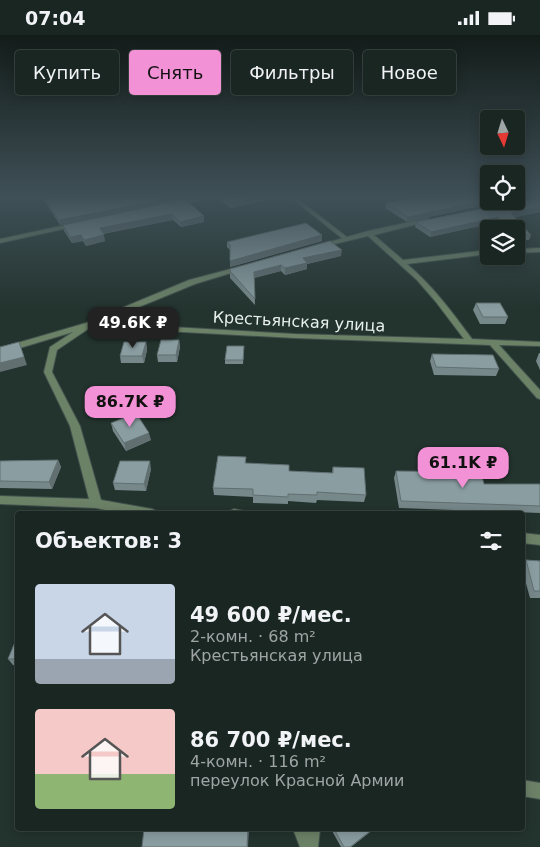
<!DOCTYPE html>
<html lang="ru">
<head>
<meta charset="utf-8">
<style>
	:root { --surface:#1a2622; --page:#27322f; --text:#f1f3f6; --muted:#9fa5a5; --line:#384340; --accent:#f391d6 }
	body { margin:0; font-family:"DejaVu Sans",sans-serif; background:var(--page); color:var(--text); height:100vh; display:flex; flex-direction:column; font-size:19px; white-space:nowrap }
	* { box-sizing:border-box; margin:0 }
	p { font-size:16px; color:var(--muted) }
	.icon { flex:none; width:28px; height:28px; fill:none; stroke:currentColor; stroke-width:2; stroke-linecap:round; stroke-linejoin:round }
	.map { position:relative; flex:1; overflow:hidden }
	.drawer { position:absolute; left:15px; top:476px; width:510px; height:320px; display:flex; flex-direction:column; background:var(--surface); border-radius:5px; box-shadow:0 2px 12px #0003,0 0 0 1px var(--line) }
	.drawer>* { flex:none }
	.banner { position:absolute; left:15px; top:15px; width:510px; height:45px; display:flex; gap:10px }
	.needle { width:32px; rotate:176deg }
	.controls { position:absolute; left:480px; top:75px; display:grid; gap:10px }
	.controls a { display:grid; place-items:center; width:45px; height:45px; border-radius:5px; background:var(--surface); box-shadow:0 2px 12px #0003,0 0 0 1px var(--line); font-size:25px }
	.price { position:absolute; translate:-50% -42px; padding:0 11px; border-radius:10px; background:var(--accent); color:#111; font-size:16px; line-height:32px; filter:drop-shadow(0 1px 2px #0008) }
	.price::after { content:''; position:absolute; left:50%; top:30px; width:15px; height:11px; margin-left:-8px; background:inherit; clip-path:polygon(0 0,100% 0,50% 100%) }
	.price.active { background:#222; color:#fff }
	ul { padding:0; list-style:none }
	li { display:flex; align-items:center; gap:15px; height:125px; padding:0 20px }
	li span { display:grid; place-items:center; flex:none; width:140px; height:100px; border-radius:5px; color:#555 }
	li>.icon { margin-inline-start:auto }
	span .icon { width:60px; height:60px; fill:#fffc; stroke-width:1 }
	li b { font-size:21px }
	h2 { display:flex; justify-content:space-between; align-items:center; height:60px; padding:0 20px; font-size:21px }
	.pill { padding:0 18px; border-radius:5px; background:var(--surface); box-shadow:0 2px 12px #0003,0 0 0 1px var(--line); font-size:18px; line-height:45px }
	.pill.active { background:var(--accent); color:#111 }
	.status { display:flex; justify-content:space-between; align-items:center; height:35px; padding:0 25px; background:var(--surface); direction:ltr }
	.status svg { height:14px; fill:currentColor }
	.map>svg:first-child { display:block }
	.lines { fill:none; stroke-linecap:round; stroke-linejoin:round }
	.lane-casing { stroke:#42514d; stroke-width:2 }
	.street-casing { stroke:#42514d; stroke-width:2 }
	.lane { fill:#6c8267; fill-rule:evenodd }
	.street { fill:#6c8267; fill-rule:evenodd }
	.wall { fill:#77888a }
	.shaded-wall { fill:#616f71 }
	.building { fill:#8a9ea1; stroke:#616f71 }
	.labels { text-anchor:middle; stroke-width:5; stroke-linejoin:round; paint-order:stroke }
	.street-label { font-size:16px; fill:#e6f0ed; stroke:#23332e }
</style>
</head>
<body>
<div class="status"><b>07:04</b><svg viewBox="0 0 49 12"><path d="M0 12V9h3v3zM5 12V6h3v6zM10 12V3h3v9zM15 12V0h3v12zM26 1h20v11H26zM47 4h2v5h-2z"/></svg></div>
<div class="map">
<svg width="540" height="812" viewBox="0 0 540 812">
	<rect width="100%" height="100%" fill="#23332e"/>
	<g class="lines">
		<g class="lane-casing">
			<polygon id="lane" points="290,162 295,162 347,202 347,204 343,204"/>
		</g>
		<g class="street-casing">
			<g id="street">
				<polygon points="204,162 214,162 175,171 172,169"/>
				<path d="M428,183L431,185L430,186L374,200L403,225L489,215V219L407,229C433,251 452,277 472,304L540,307V311L499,310L540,355V364L537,363L490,310L295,303L91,292L57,315L52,337L80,391L101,465L152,474L156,476L158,479H125L96,473L0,469V461L89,464L70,391L44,337L50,312L73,297L0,319V313L86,288L189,245L242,231L245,233L244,234L195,249L100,288L295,299L464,304L436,267L417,245L368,201L318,213L315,211L368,196Z"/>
				<polygon points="75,188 77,189 77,191 0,208 0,204"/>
				<polygon points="540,213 540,217 516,218 516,214"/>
				<polygon points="234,474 244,476 246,479 228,479 230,476"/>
				<polygon points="522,498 540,500 540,510 522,508"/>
				<polygon points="522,745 540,748 540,764 522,761"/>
				<polygon points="293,794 320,794 318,812 300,812"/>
			</g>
		</g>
		<use href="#lane" class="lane"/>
		<use href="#street" class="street"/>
	</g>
	<g class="wall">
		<polygon points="42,162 179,162 180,165 60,190"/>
		<polygon points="216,162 279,162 231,173"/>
		<polygon points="413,162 407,187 385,173 386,168"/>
		<polygon points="540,162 540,177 515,182 531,200 529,205 516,205 516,194 502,194 497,187 430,202 415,192 416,187"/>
		<polygon points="185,164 204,187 181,192 173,185 103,199 105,206 86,211 83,206 72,208 64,196 63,190"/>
		<polygon points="322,206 230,232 230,215 227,212 227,207"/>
		<polygon points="341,221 307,229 307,234 285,240 281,236 254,243 255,270 230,243 230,234"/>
		<polygon points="476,268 508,282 505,289 480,289 473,275"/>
		<polygon points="179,305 180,312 177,327 158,327 157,320"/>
		<polygon points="146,307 147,315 144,328 121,328 120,321"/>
		<polygon points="244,315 243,329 225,329 225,325"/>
		<polygon points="539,318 540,318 540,335 536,326"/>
		<polygon points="432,319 499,334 496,341 434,340 430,326"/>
		<polygon points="111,388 151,405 126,416 113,396"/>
		<polygon points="246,422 246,428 289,436 332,438 333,432 366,460 364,467 317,465 316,468 288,466 288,469 253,468 253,462 214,460 213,453"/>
		<polygon points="58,425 61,432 52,454 0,453 0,426"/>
		<polygon points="151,434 146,456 115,455 113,448"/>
		<polygon points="396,436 484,449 540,449 540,478 399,473 394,443"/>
		<polygon points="526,525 540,526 540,563 530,563 522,534 522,531"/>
		<polygon points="18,600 18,630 13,630 8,624"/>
		<polygon points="331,794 374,794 351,812 341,812"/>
	</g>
	<g class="shaded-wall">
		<polygon points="177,162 179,162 180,165 60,190 59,185"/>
		<polygon points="259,162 279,162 231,173 231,168"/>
		<polygon points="516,162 527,162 516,164"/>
		<polygon points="489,165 489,166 505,166 407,187 408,182"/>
		<polygon points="540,172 540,177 510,183 511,178"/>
		<polygon points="172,179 173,185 101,199 100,193"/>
		<polygon points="204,181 204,187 181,192 180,187"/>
		<polygon points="498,182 497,187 430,202 431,197"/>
		<polygon points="81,200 83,206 72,208 70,202"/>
		<polygon points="104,200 105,206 86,211 84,205"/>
		<polygon points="322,200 322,206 230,232 230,226"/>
		<polygon points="342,215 341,221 307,229 307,234 285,240 285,233 303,223"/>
		<polygon points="281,230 281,236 254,243 254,237"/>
		<polygon points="179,305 180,312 177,327 176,320"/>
		<polygon points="19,307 27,330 0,337 0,328"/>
		<polygon points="146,307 147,315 144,328 142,321"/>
		<polygon points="149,398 151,405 126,416 124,408"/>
		<polygon points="58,425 61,432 52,454 49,447"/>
		<polygon points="150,426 151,434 146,456 144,449"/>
		<polygon points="248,794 249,794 248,812 247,812"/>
		<polygon points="373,794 374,794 351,812 350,812"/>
	</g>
	<g class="building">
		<polygon points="44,162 177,162 59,185"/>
		<polygon points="222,162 259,162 231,168"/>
		<polygon points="413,162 489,162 489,165 408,182 386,168"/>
		<polygon points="540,162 540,172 511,178 531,200 516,200 516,194 508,194 498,182 431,197 416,187"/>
		<polygon points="185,164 204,181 180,187 172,179 100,193 104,200 84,205 81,200 70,202 63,190"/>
		<polygon points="306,188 322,200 230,226 230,210 227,207"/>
		<polygon points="330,206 342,215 303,223 307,228 285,233 281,230 254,237 255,264 230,236 230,234"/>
		<polygon points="476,268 500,268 508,282 483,282"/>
		<polygon points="161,305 179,305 176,320 157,320"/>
		<polygon points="19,307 24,322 0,328 0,312"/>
		<polygon points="124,307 146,307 142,321 120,321"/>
		<polygon points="227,311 244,311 243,325 225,325"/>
		<polygon points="432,319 493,320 499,334 436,332"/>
		<polygon points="136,378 149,398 124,408 111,388"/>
		<polygon points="218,421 246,422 245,428 289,430 289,436 333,438 333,432 364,433 366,460 317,457 317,460 288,459 288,462 253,460 253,454 213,453"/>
		<polygon points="58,425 49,447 0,446 0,426"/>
		<polygon points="120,426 150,426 144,449 113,448"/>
		<polygon points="396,436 481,437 484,449 540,449 540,471 401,466"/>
		<polygon points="526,525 540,526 540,556 534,556"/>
		<polygon points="18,600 18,624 8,624"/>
		<polygon points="144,794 248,794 247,812 142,812"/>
		<polygon points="334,794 373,794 350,812 344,812"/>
	</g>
	<linearGradient id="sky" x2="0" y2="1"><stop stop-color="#131c19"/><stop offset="0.59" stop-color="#3f5057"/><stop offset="1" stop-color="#3f5057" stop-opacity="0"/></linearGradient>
	<rect width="540" height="275" fill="url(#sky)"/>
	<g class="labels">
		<g class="street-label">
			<text transform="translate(299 286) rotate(3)" y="6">Крестьянская улица</text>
		</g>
	</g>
</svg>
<div class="controls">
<a><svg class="needle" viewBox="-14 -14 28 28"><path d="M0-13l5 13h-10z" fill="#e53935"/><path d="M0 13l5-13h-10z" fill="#9fa5a5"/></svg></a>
<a><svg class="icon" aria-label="locate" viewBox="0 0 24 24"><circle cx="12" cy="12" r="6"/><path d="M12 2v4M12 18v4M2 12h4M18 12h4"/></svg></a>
<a><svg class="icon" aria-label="layers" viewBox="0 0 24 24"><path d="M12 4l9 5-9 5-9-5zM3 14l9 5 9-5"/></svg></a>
</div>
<b class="price active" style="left:133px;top:314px">49.6K ₽</b>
<b class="price" style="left:130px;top:393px">86.7K ₽</b>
<b class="price" style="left:463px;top:454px">61.1K ₽</b>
<div class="banner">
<a class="pill">Купить</a>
<a class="pill active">Снять</a>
<a class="pill">Фильтры</a>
<a class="pill">Новое</a>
</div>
<section class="drawer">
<h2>Объектов: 3<svg class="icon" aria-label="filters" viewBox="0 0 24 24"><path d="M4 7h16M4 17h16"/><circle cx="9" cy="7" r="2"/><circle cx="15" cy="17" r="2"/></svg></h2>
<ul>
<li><span style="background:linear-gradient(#c9d6e8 75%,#9aa5b1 0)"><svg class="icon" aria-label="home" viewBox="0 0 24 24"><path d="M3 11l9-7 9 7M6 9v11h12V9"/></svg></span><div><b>49 600 ₽/мес.</b><p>2-комн. · 68 m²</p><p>Крестьянская улица</p></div></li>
<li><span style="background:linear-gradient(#f6c9c9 65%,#8fb573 0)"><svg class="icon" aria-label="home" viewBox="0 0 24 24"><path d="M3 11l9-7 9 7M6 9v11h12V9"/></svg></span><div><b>86 700 ₽/мес.</b><p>4-комн. · 116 m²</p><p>переулок Красной Армии</p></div></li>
</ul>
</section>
</div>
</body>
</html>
